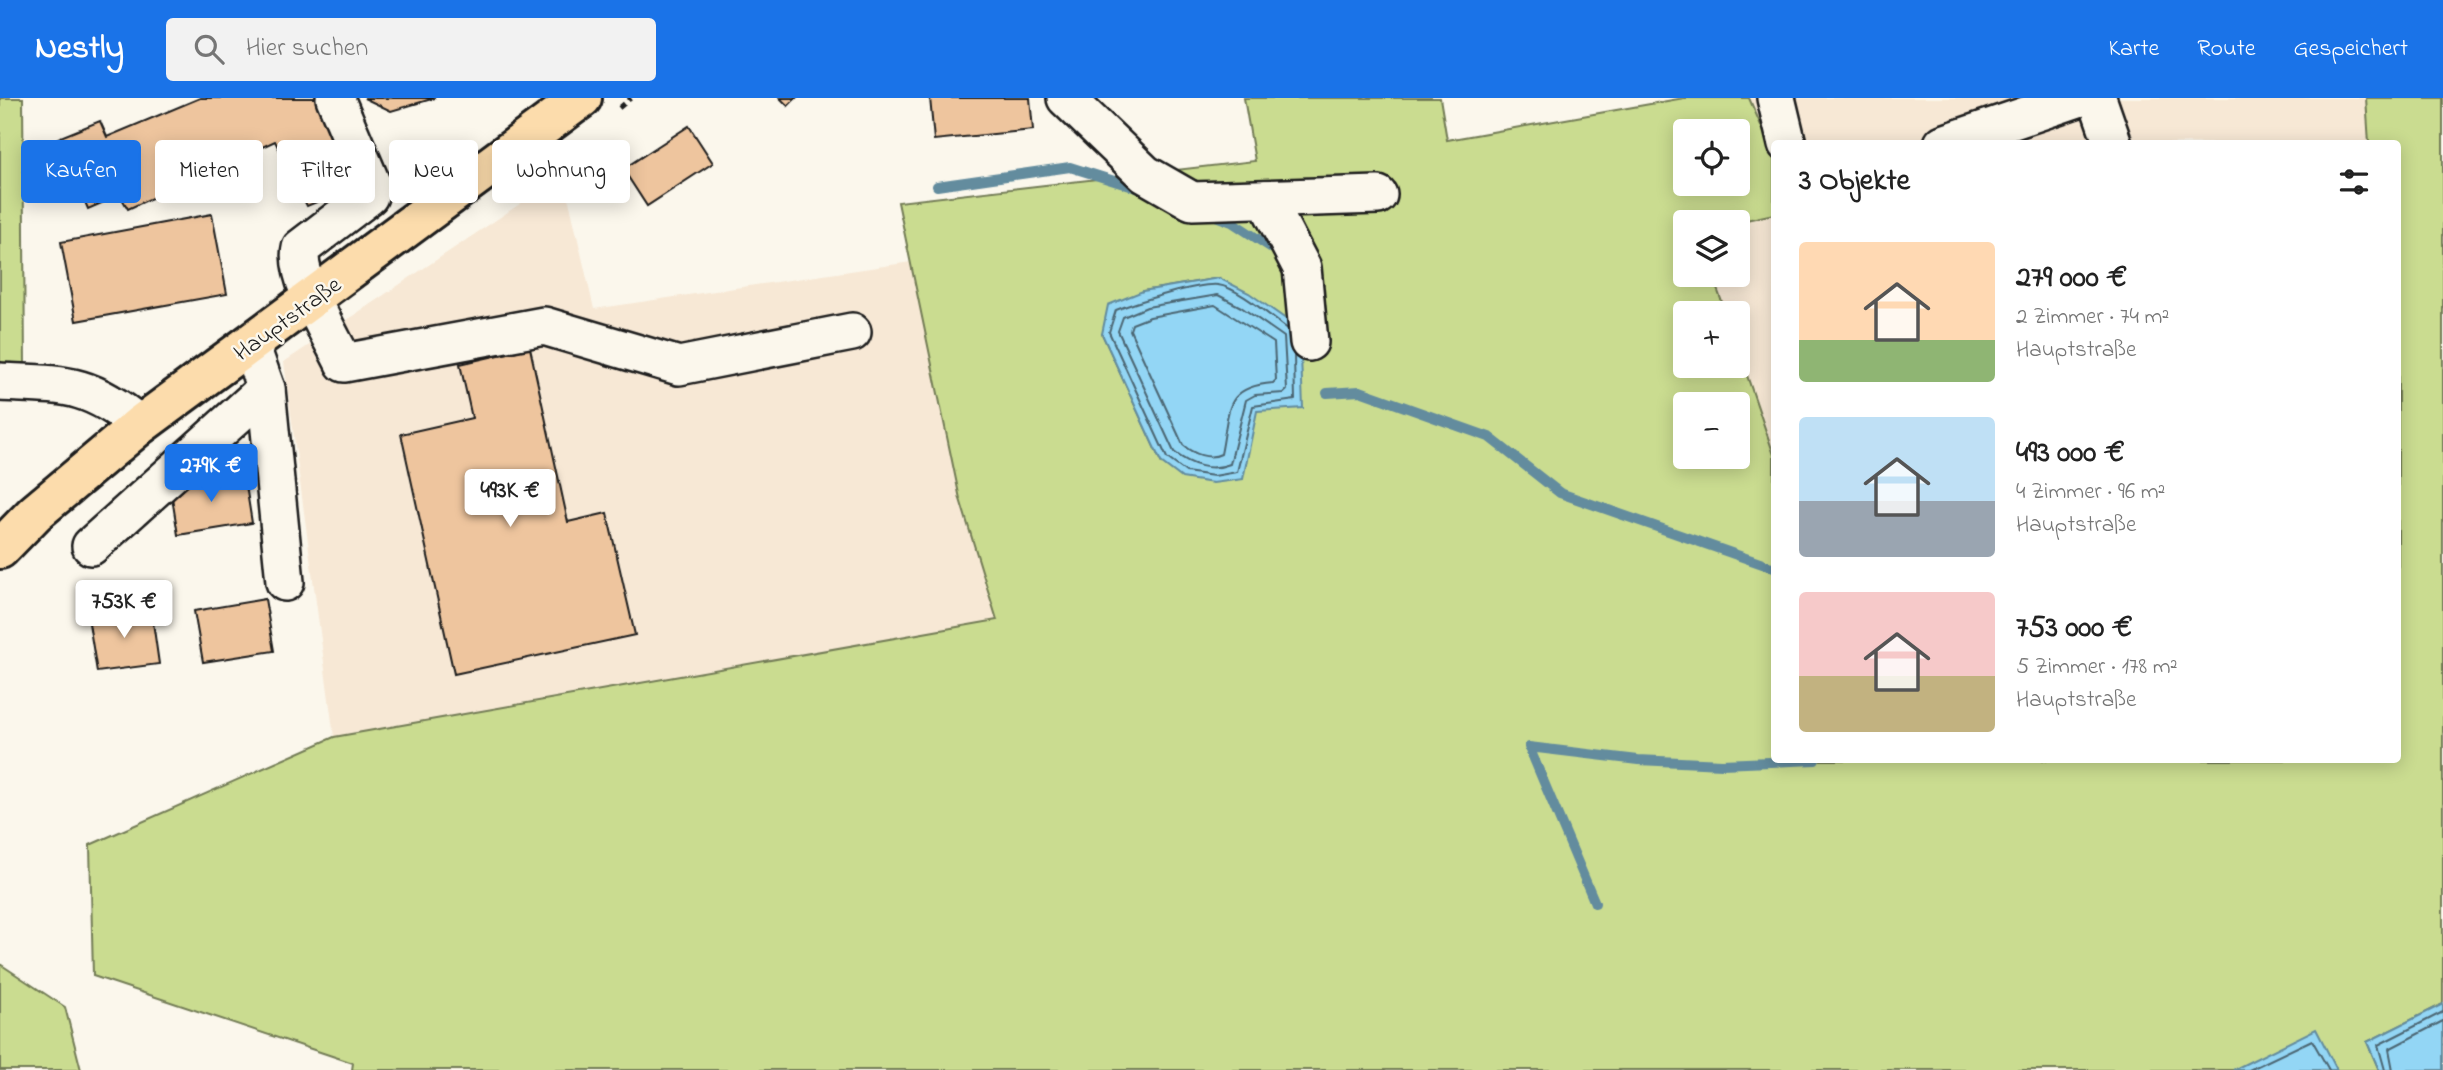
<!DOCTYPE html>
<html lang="de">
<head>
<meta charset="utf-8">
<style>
	:root { --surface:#fff; --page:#f2f2f2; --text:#222; --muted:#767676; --accent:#1a73e8 }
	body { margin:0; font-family:"Indie Flower",sans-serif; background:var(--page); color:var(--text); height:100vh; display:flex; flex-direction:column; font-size:26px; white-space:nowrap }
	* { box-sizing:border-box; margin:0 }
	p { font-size:23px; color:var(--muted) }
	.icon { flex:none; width:38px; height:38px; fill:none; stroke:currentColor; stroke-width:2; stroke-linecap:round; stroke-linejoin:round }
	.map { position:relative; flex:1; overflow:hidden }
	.side { position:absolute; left:1771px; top:42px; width:630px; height:623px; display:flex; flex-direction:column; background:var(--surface); border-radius:7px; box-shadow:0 4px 18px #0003 }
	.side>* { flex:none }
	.hud { position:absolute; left:21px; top:42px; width:665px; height:63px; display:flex; gap:14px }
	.buttons { position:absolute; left:1673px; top:21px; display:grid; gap:14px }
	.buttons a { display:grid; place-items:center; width:77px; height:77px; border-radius:7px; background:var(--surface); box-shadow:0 4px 18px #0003; font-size:35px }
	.price { position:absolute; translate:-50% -60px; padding:0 16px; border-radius:7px; background:#fff; color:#222; font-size:23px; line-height:46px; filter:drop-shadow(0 2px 4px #0008) }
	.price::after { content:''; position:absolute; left:50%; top:42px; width:21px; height:16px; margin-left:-10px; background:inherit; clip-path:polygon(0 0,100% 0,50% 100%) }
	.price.on { background:var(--accent); color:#fff }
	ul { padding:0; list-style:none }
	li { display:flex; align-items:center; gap:21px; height:175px; padding:0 28px }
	li span { display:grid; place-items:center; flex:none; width:196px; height:140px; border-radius:7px; color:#555 }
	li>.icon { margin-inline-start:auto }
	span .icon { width:84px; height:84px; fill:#fffc; stroke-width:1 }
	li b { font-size:30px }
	h2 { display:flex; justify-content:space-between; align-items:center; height:84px; padding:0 28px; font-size:30px }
	.pill { padding:0 24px; border-radius:7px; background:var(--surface); box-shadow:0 4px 18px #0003; font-size:24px; line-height:63px }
	.pill.on { background:var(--accent); color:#fff }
	header { display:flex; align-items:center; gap:42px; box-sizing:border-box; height:98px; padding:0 35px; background:var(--accent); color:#fff }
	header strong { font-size:33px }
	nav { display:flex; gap:38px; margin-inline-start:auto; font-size:24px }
	.search { width:490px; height:63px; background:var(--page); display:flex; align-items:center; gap:18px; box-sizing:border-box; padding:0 24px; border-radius:7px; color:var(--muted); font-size:26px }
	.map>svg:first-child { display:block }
	.built { fill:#f7e8d5 }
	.green { fill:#cadc90; stroke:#737c56; stroke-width:2; fill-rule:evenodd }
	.water { fill:#93d6f5; stroke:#638c9e; stroke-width:2 }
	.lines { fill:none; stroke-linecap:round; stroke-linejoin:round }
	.shore { stroke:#4c6673; stroke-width:2 }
	.stream { stroke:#638c9e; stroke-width:10 }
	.building { fill:#eec59e; stroke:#1c1c1c; stroke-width:2 }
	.minor-casing { stroke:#1c1c1c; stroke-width:42 }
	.major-casing { stroke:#1c1c1c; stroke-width:44 }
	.path { stroke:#1c1c1c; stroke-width:4.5; stroke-dasharray:7 5; stroke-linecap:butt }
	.minor { stroke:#fbf7ec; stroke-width:37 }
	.major { stroke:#fcdcac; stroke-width:38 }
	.labels { text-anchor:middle; stroke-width:5; stroke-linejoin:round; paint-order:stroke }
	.street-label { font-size:24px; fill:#1c1c1c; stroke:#fbf7ec }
</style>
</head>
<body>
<header>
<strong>Nestly</strong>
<div class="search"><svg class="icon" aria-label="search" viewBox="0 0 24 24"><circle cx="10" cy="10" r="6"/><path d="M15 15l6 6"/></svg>Hier suchen</div>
<nav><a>Karte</a><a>Route</a><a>Gespeichert</a></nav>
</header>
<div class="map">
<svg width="2443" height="972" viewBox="0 0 2443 972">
	<rect width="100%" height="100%" fill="#fbf7ec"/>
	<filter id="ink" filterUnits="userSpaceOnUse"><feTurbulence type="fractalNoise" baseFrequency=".0143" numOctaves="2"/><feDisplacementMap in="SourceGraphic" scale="14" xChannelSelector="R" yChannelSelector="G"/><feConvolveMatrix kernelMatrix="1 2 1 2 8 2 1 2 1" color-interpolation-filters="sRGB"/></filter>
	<g filter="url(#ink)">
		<g class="built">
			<polygon points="1749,0 2366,0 2369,45 1774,46 1774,57"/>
			<polygon points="563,77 594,211 911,164 960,401 997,522 334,639 284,264"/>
			<polygon points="1774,116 1774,357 1738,251 1738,215 1726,215 1712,177 1738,177 1737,124"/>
		</g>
		<g class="green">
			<polygon points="0,0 23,0 25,270 0,268"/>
			<path d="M1244,0H1440L1447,42L1684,0H1749L1774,57V116L1737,124H1685V177H1712L1726,215H1685V268H1738V251L1774,357V662H2398V46L2369,45L2366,0H2443V906L2367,944L2379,972H352L353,965L93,878L90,747L334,639L997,522L960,401L898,104L1255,63ZM1685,33H1738V86H1685ZM1219,180L1161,364L1102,236L1143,193ZM1685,306H1738V359H1685Z"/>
			<polygon points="0,866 65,909 81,972 0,972"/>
		</g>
		<g class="water">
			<polygon points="1219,180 1249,195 1300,231 1303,310 1257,313 1243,381 1213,385 1182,380 1161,364 1102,236 1108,207 1143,193"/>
			<polygon points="2443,906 2443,972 2379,972 2367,944"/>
			<polygon points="2316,931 2337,972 2233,972"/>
		</g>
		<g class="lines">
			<g class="shore">
				<path d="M1218,197L1241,209L1284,239L1287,292L1284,295L1255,297L1246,302L1230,366C1210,374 1190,367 1174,354L1118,233L1123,219L1147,209Z"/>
				<path d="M1215,207L1274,245L1276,282L1273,285C1222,289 1230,314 1221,356C1209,362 1193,356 1183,347L1130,232L1132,226L1150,219Z"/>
				<path d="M1288,231C1271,219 1237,189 1218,187C1198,185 1136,204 1116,212L1109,234L1167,360L1186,374L1214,378L1237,374L1253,308L1295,302L1294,257"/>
				<polyline points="2249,972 2312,942 2329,972"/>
				<polyline points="2385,972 2378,947 2443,914"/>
				<polyline points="2393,972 2389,951 2443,923"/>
			</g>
			<g class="stream">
				<polyline points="937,88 1070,69 1146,93"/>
				<polyline points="1210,116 1232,124 1281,156"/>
				<polyline points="1327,295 1360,293 1489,339 1560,395 1774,470"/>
				<polyline points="1595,805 1529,649 1638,662 1722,666 1815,662"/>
			</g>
		</g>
		<g class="building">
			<polygon points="200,0 322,0 363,85 307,108 275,43 128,111 120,97 88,111 58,40 100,23 107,39"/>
			<polygon points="364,0 435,0 391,13"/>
			<polygon points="780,0 796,0 788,8"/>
			<polygon points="930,0 1030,0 1033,32 934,42"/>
			<polygon points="689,28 713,65 647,108 623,71"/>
			<polygon points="212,116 227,196 76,223 61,144"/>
			<polygon points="530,250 568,424 607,415 635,537 454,576 401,336 472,320 460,266"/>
			<polygon points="244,375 252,425 178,437 170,387"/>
			<polygon points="265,501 274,553 203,564 194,513"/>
			<polygon points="151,510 159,566 97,574 88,519"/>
		</g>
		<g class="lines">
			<g class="minor-casing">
				<g id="minor">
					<path d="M335,0L371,85L369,98L301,150C294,178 331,238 344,265L544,228L679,268L852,234"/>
					<polyline points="1066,0 1145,76 1192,103 1378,97"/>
					<polyline points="1776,0 1787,46"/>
					<polyline points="2097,0 2113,46"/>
					<polyline points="1943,46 2078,0"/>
					<polyline points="1266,101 1302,170 1309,244"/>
					<polyline points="250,246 266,291 285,484"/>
					<path d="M0,284C65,287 88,284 140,327"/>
					<polyline points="91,448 266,291"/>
				</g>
			</g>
			<g class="major-casing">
				<polyline id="major" points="0,451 35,415 140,327 582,0"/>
			</g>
			<polyline class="path" points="619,10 631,0"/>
			<use href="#minor" class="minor"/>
			<use href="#major" class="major"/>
		</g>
	</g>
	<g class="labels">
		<g class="street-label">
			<text transform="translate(287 220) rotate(-36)" y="8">Hauptstraße</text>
		</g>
	</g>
</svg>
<div class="buttons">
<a><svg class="icon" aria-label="locate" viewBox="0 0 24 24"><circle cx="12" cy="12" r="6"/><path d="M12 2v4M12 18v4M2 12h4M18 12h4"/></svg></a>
<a><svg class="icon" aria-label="layers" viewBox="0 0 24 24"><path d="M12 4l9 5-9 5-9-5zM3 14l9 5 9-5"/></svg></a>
<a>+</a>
<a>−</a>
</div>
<b class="price on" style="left:211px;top:406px">279K €</b>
<b class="price" style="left:510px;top:431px">493K €</b>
<b class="price" style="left:124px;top:542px">753K €</b>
<div class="hud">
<a class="pill on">Kaufen</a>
<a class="pill">Mieten</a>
<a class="pill">Filter</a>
<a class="pill">Neu</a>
<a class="pill">Wohnung</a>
</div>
<section class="side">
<h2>3 Objekte<svg class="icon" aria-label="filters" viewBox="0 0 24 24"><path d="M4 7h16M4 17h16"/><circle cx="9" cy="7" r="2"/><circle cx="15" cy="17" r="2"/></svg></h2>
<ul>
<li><span style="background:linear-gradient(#ffd9b3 70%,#8fb573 0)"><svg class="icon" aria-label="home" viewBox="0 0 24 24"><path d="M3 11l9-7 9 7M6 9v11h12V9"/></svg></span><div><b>279 000 €</b><p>2 Zimmer · 74 m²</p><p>Hauptstraße</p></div></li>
<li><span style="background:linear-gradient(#bfe0f5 60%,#9aa5b1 0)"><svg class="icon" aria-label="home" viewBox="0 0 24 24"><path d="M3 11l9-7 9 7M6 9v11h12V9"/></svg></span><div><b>493 000 €</b><p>4 Zimmer · 96 m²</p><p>Hauptstraße</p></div></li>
<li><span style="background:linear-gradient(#f6c9c9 60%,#c2b280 0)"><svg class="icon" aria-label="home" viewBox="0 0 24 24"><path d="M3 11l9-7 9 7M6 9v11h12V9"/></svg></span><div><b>753 000 €</b><p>5 Zimmer · 178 m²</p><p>Hauptstraße</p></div></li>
</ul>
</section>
</div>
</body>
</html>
